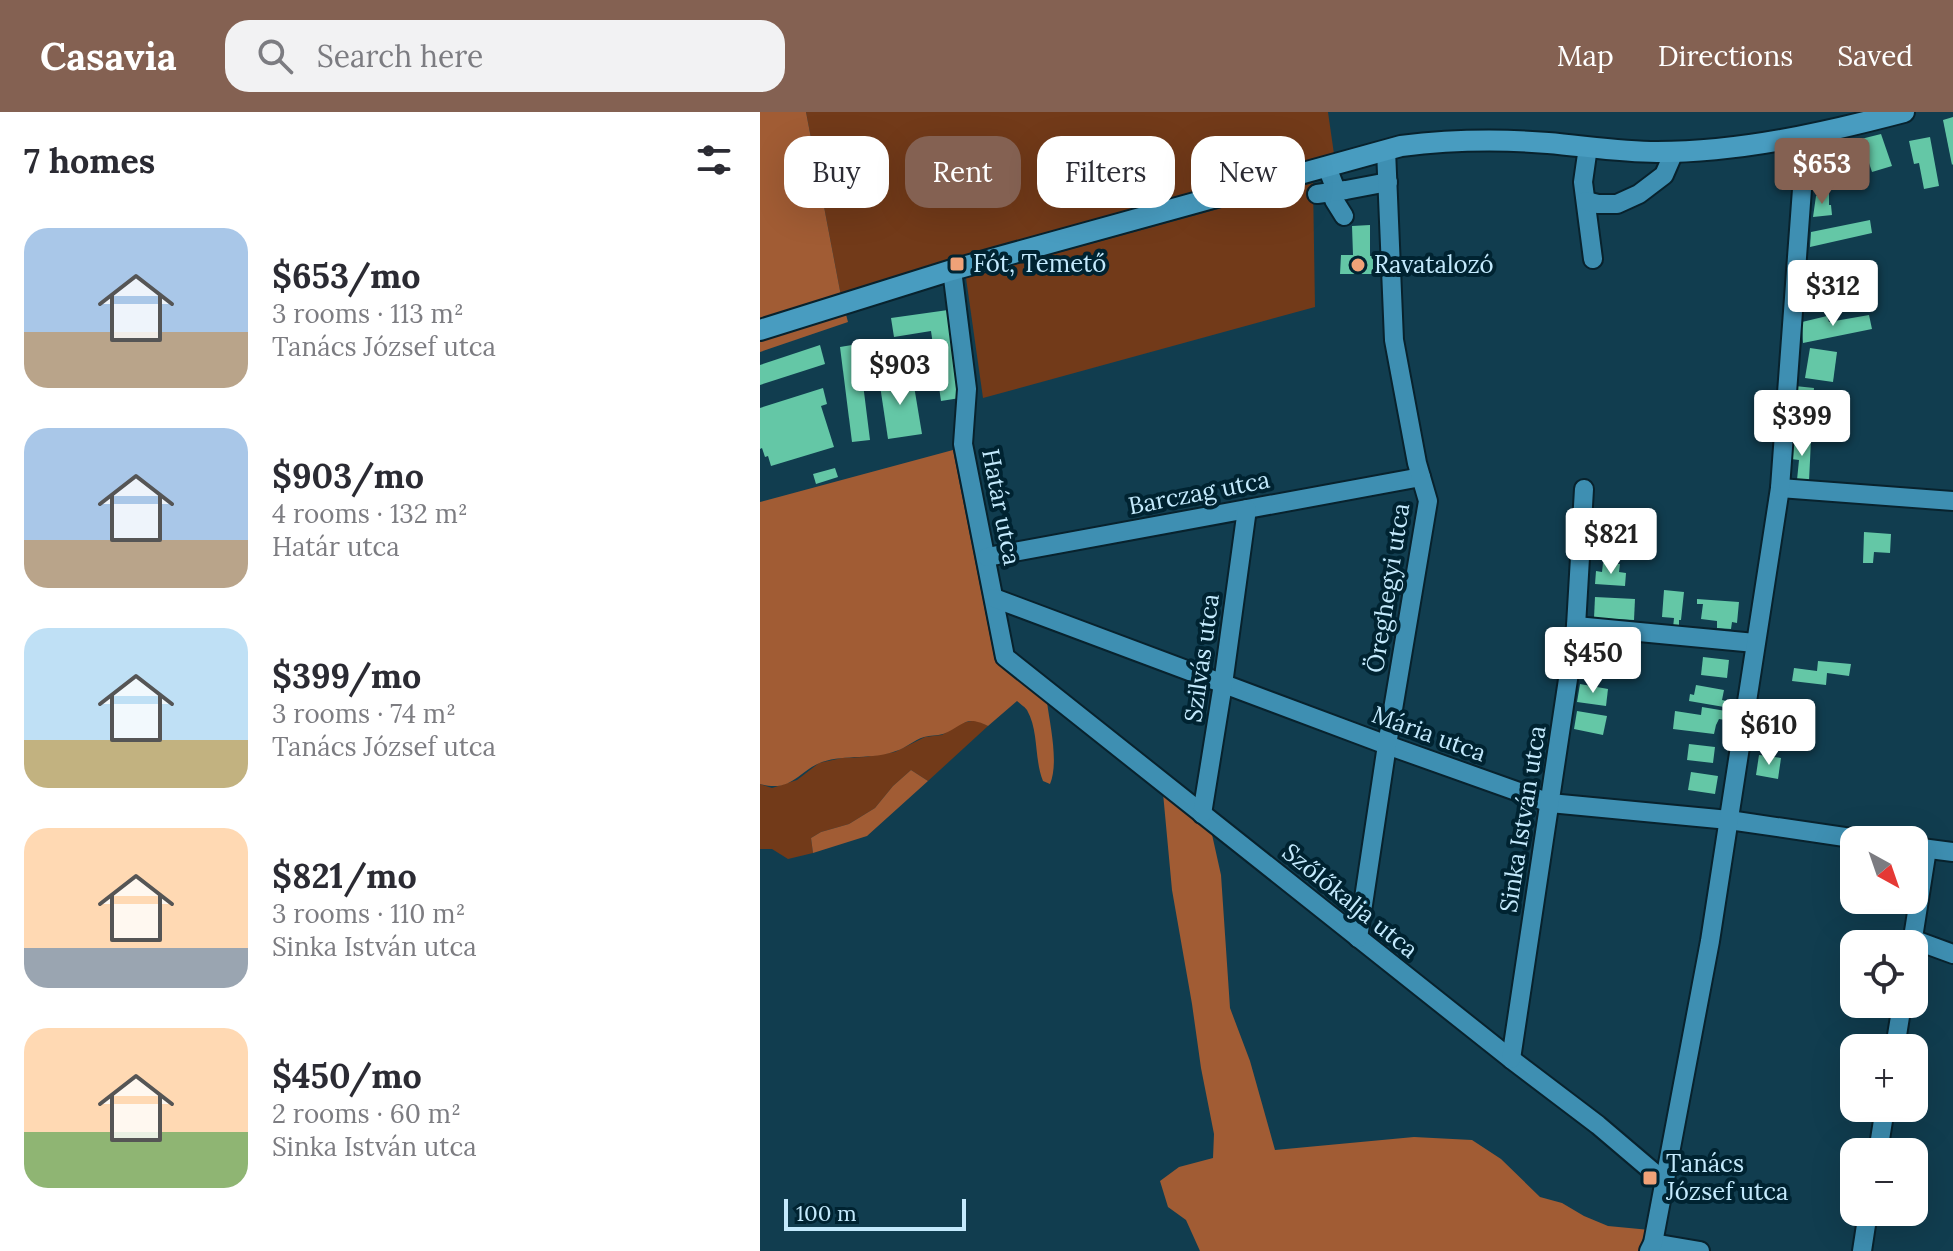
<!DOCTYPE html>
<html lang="en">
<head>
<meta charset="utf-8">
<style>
	:root { --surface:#fff; --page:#f2f2f3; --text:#2b2b33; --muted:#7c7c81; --accent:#846152 }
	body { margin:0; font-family:Lora,serif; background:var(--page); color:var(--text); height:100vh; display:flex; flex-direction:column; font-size:30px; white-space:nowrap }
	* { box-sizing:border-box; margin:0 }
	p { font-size:26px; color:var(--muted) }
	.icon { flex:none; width:44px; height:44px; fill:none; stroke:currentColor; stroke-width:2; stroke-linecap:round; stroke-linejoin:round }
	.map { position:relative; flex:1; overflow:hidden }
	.details { display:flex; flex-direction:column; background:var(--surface); width:760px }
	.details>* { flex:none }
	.top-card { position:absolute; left:24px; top:24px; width:760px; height:72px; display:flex; gap:16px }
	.needle { width:52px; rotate:140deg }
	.buttons { position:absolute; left:1080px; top:714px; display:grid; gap:16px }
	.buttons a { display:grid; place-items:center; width:88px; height:88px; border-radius:16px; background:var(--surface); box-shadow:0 8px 32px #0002; font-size:40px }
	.scale { position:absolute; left:24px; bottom:20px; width:182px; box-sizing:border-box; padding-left:8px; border:4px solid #c4eafd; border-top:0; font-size:22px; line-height:28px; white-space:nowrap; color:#c4eafd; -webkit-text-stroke:6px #002331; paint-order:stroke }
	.price { position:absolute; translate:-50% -68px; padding:0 18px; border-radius:8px; background:#fff; color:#222; font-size:26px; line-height:52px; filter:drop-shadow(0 2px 4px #0008) }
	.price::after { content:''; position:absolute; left:50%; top:48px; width:24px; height:18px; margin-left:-12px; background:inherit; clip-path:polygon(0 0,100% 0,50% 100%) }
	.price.current { background:var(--accent); color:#fff }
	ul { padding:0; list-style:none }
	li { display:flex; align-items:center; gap:24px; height:200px; padding:0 24px }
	li span { display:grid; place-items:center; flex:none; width:224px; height:160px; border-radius:24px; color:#555 }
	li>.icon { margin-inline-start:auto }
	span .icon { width:96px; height:96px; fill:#fffc; stroke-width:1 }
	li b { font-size:34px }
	h2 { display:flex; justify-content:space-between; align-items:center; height:96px; padding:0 24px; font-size:34px }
	.chip { padding:0 28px; border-radius:24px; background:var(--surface); box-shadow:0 8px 32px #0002; font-size:28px; line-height:72px }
	.chip.current { background:var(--accent); color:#fff }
	header { display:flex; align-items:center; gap:48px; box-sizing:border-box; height:112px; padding:0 40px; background:var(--accent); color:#fff }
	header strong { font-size:38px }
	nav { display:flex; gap:44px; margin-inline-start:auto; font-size:28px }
	.search { width:560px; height:72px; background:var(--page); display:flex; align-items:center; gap:20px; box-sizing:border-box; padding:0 28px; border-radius:24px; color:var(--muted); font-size:30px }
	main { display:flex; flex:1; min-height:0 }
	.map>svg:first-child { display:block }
	.green { fill:#723a19 }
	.forest { fill:#a15c34 }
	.building { fill:#64c7a6 }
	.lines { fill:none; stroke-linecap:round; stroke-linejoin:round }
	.minor-casing { stroke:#08222d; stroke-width:22 }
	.major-casing { stroke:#08222d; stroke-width:24 }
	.minor { stroke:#3e8fb2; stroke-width:18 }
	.major { stroke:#489cc0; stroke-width:20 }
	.poi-dot { fill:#f0a278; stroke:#002331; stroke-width:3 }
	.labels { text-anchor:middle; stroke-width:8; stroke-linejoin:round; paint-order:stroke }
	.poi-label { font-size:24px; fill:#c4eafd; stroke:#002331; text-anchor:start }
	.street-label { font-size:24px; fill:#c4eafd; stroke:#002331 }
</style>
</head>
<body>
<header>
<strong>Casavia</strong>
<div class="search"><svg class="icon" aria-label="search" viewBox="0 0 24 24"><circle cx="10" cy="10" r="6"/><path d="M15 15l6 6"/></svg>Search here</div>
<nav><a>Map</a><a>Directions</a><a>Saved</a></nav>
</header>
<main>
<section class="details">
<h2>7 homes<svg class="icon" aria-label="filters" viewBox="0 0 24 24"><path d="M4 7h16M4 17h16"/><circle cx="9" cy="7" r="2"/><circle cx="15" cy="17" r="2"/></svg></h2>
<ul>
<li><span style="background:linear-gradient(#a9c7e8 65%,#b9a48a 0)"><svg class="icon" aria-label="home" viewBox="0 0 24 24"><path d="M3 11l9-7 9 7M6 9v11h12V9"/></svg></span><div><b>$653/mo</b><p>3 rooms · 113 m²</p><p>Tanács József utca</p></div></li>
<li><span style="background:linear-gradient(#a9c7e8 70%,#b9a48a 0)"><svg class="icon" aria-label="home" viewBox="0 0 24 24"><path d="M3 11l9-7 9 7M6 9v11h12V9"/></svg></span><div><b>$903/mo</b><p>4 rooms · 132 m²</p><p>Határ utca</p></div></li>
<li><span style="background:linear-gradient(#bfe0f5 70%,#c2b280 0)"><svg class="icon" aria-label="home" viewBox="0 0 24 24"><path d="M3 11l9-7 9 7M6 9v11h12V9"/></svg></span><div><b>$399/mo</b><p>3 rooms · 74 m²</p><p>Tanács József utca</p></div></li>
<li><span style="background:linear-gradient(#ffd9b3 75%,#9aa5b1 0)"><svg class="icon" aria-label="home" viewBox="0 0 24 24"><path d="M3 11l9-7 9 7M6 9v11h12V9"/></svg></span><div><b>$821/mo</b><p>3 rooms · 110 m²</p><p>Sinka István utca</p></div></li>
<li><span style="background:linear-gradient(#ffd9b3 65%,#8fb573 0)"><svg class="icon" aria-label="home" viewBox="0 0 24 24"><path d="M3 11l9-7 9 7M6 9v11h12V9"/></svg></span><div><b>$450/mo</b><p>2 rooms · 60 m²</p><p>Sinka István utca</p></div></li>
</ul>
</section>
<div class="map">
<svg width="1193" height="1139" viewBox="0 0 1193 1139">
	<rect width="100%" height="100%" fill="#113d4f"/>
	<g class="green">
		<polygon points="46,0 568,0 574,42 197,148 81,184"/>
		<polygon points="553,71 555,195 223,286 206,166"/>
		<polygon points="217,608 228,614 168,669 151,658 133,674 115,696 89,712 61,720 51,726 53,741 28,747 12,737 0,737 0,672 12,676 37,668 59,651 82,646 105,645 135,640 165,625 182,623 201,611"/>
	</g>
	<g class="forest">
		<polygon points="0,0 46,0 81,184 88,210 0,240"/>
		<path d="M193,338L235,549L287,590C290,613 299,651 290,672L283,669C274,647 279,619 267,598C264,594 260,592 257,589L228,614C205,602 203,614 183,622C177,624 170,623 164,625C154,628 146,636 136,639C112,648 86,642 62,650C38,659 32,681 0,672V390Z"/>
		<polygon points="151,658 168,669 107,724 53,741 51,726 61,720 89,712 115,696 133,674"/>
		<polygon points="403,681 451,718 461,763 470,896 490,949 515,1038 654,1025 712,1028 741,1047 780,1085 802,1091 824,1104 848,1114 890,1118 883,1139 440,1139 426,1108 408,1095 400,1069 419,1055 453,1046 454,1022 441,956 432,892 412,778"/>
	</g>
	<g class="building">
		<polygon points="1193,5 1193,52 1192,53 1183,8"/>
		<polygon points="1121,22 1132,54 1112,60 1101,27"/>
		<polygon points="1170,25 1179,74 1164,77 1159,51 1154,52 1149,29"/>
		<polygon points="1096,40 1101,69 1083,73 1079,44"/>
		<polygon points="1069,81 1069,93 1071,93 1072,103 1053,105 1056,84"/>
		<polygon points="1110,108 1112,121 1050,135 1051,120"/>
		<polygon points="610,113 610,144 616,144 616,162 580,162 581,143 593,143 592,114"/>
		<polygon points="1073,151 1075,167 1045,172 1046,156"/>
		<polygon points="1073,177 1074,182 1090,180 1092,194 1042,199 1044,180"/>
		<polygon points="188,198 200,286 181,289 171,219 134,225 131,206"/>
		<polygon points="1109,203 1112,217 1043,231 1042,210 1067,204 1069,210"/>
		<polygon points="98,232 110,328 92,330 80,235"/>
		<polygon points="60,233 65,252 0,273 0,253"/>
		<polygon points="1050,236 1077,240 1073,270 1045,266"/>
		<polygon points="152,262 162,322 128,327 119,267"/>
		<polygon points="1035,274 1054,276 1052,295 1033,294"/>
		<polygon points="63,276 67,292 61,294 74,335 11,354 8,344 5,345 2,336 0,337 0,296"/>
		<polygon points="1032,327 1051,328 1049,369 1037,368 1039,348 1031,347"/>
		<polygon points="75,356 78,365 56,372 53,362"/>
		<polygon points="1104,420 1131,422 1130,441 1114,440 1113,451 1103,451"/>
		<polygon points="843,451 860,452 859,460 866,461 865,474 835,472 836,459 842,460"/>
		<polygon points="904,478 924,480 921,508 919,508 919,517 913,516 914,506 902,505"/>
		<polygon points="835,485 875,487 874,508 834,506"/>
		<polygon points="937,487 979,490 977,511 972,510 971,517 957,516 957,509 941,507 943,492 937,492"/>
		<polygon points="943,545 969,548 967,566 941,563"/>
		<polygon points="1058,549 1091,552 1089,564 1067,561 1066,573 1032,569 1034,556 1057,559"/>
		<polygon points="820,572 848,577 846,594 817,590"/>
		<polygon points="936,573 964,578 962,588 971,590 970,596 929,589 930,582 934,583"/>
		<polygon points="1004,587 1035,589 1033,608 1002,605"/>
		<polygon points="942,595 966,599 965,608 959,607 956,613 954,622 913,617 915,599 941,603"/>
		<polygon points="817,599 847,604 843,623 814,617"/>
		<polygon points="1016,613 1028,614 1022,638 996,636 1002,617 1010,618"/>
		<polygon points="929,632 955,635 953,651 927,648"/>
		<polygon points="999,643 1021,646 1018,667 996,663"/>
		<polygon points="931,660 958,664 955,682 928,678"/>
	</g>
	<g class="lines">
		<g class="minor-casing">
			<g id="minor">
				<polyline points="828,35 823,70 833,147"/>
				<polyline points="567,55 574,73 574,88 584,104"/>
				<polyline points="557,82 586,78 628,70"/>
				<polyline points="826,89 838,92 857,92 879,82 904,63 914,40"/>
				<polyline points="192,158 207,277 203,332 245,545 751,947 838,1013 905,1070"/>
				<polyline points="1020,376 1193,389"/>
				<polyline points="227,445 661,365"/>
				<polyline points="234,486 627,633 790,691 969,708 1105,728"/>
				<polyline points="816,514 995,531"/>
				<polyline points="442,702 463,572 487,397"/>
				<polyline points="1154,735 1193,740"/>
				<polyline points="598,826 627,633 668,389 657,351 634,228 626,38"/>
				<polyline points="1152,827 1193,842"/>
				<polyline points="1152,832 1167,737"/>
				<polyline points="1135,936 1142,892"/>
				<polyline points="751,947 816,514 824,377"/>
				<polyline points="1118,1040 1125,996"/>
				<polyline points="893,1131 940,1139"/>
				<polyline points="889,1139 893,1131 950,829 1020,376 1046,23"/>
				<polyline points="1102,1139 1108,1100"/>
			</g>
		</g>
		<g class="major-casing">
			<path id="major" d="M0,218L192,158L641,34C690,28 739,27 788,31C824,34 861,40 897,40C981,40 1064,21 1144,0"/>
		</g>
		<use href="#minor" class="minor"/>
		<use href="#major" class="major"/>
	</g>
	<g class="poi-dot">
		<rect x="189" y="144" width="16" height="16" rx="4"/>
		<circle cx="598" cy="153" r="8"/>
		<rect x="882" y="1058" width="16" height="16" rx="4"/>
	</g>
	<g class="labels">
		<g class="poi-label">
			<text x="213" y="160">Fót, Temető</text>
			<text x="614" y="161">Ravatalozó</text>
			<text x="906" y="1060">Tanács<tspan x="906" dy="28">József utca</tspan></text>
		</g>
		<g class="street-label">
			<text transform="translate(439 381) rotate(-11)" y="8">Barczag utca</text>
			<text transform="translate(241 395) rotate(79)" y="8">Határ utca</text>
			<text transform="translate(628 476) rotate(-81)" y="8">Öreghegyi utca</text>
			<text transform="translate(442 546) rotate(-82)" y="8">Szilvás utca</text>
			<text transform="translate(669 622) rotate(20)" y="8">Mária utca</text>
			<text transform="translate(763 707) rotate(-81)" y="8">Sinka István utca</text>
			<text transform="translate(590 789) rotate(39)" y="8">Szőlőkalja utca</text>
		</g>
	</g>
</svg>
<div class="buttons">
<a><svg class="needle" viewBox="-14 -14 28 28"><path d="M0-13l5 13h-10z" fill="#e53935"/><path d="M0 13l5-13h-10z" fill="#7c7c81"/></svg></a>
<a><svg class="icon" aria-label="locate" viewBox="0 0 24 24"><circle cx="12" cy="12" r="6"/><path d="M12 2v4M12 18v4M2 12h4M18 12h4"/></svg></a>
<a>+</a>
<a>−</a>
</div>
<div class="scale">100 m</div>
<b class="price current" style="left:1062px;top:94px">$653</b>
<b class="price" style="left:1073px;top:216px">$312</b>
<b class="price" style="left:140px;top:295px">$903</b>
<b class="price" style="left:1042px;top:346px">$399</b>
<b class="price" style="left:851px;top:464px">$821</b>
<b class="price" style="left:833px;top:583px">$450</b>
<b class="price" style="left:1009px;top:655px">$610</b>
<div class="top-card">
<a class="chip">Buy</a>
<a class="chip current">Rent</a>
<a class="chip">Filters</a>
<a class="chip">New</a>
</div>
</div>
</main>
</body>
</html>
